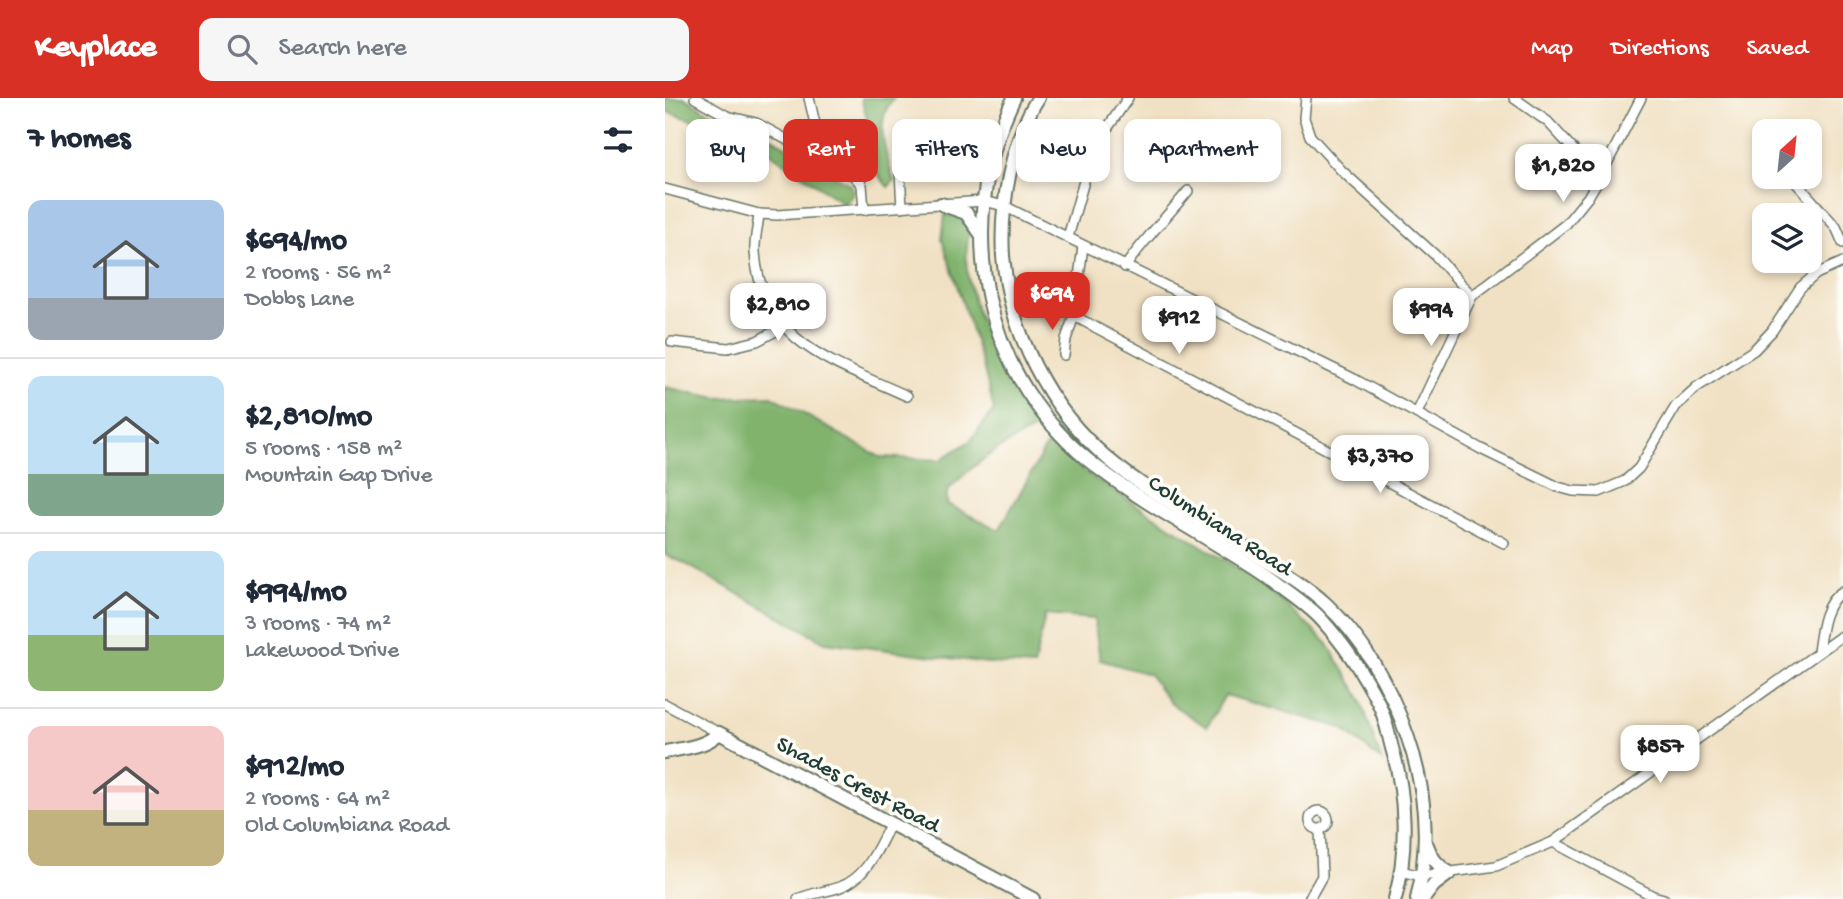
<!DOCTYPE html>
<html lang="en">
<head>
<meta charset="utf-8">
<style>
	:root { --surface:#fff; --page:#f6f6f7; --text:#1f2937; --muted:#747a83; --line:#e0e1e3; --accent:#d93025 }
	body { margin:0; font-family:"Gochi Hand",sans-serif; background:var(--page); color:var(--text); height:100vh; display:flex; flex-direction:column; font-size:26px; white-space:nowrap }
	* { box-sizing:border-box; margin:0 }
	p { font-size:23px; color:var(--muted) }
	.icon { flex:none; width:38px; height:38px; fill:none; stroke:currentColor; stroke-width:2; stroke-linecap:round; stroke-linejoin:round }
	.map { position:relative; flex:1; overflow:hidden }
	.sheet { display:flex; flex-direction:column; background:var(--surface); width:665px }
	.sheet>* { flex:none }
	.top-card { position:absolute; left:21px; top:21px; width:665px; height:63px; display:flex; gap:14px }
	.needle { width:46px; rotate:27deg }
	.tools { position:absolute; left:1087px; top:21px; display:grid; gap:14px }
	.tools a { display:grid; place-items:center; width:70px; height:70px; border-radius:14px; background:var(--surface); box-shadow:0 4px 10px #0003; font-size:35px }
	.price { position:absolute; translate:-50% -60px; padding:0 16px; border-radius:14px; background:#fff; color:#222; font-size:23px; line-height:46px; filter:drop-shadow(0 2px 4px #0008) }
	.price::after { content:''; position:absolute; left:50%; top:42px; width:21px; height:16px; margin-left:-10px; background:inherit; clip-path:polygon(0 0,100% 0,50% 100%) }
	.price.active { background:var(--accent); color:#fff }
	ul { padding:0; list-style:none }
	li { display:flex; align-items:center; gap:21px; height:175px; padding:0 28px }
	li+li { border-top:2px solid var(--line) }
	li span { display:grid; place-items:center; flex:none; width:196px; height:140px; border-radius:14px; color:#555 }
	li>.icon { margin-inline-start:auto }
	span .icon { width:84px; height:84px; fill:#fffc; stroke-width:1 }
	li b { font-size:30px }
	h2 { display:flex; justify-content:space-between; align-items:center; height:84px; padding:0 28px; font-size:30px }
	.chip { padding:0 24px; border-radius:14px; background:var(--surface); box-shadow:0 4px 10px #0003; font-size:24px; line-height:63px }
	.chip.active { background:var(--accent); color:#fff }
	header { display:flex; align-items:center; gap:42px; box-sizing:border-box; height:98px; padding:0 35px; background:var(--accent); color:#fff }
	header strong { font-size:33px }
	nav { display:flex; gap:38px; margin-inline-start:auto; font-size:24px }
	.search { width:490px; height:63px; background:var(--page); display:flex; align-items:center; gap:18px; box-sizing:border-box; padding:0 24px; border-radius:14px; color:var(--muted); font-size:26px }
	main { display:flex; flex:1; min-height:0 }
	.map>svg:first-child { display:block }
	.forest { fill:#81b36d; stroke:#507850; stroke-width:2 }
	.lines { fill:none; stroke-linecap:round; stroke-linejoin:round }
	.street-casing { stroke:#687666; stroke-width:12 }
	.secondary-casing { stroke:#687666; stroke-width:16 }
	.street { stroke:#fff; stroke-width:9 }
	.secondary { stroke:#fff; stroke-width:12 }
	.labels { text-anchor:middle; stroke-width:7; stroke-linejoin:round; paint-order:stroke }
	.street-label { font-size:23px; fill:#1f3d34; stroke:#fdfcf7 }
</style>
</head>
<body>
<header>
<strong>Keyplace</strong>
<div class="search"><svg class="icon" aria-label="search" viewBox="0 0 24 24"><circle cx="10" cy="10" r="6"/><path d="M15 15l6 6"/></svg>Search here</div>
<nav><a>Map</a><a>Directions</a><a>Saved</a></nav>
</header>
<main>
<section class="sheet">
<h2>7 homes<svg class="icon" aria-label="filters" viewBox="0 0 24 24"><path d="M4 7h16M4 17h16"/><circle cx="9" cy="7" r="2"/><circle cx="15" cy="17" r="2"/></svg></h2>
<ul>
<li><span style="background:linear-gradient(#a9c7e8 70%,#9aa5b1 0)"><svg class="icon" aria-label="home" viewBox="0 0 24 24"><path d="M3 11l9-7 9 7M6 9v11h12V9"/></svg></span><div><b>$694/mo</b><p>2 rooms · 56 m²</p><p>Dobbs Lane</p></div></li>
<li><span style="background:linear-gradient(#bfe0f5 70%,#7fa58c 0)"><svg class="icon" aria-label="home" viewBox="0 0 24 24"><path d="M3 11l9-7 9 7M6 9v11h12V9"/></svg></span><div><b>$2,810/mo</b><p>5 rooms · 158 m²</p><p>Mountain Gap Drive</p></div></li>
<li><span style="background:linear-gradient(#bfe0f5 60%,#8fb573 0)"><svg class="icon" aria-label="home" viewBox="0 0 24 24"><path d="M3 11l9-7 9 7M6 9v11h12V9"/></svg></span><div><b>$994/mo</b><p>3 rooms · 74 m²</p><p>Lakewood Drive</p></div></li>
<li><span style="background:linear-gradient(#f6c9c9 60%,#c2b280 0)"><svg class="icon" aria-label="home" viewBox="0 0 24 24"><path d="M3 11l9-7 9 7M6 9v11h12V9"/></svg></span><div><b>$912/mo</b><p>2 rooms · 64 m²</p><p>Old Columbiana Road</p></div></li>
</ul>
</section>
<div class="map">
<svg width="1178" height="801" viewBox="0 0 1178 801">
	<rect width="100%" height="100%" fill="#fdfcf7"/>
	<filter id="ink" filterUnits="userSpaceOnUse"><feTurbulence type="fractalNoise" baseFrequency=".0143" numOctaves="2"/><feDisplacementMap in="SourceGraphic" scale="14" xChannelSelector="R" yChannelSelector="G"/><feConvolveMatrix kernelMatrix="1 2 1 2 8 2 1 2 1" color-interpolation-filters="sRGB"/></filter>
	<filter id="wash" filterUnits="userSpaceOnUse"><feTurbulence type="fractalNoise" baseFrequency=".00686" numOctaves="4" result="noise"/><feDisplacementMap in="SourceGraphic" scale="28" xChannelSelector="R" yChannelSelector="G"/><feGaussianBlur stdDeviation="1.57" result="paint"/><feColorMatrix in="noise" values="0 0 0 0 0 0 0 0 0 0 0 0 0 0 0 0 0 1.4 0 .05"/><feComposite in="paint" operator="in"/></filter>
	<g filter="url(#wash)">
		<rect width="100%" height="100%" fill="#f1e1c4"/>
		<g class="forest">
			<polygon points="0,0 20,0 41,13 92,31 187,88 188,97 179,106 103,53 69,36 0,13"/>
			<path d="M196,0H229C208,21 221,58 229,83L223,89L210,73L205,30Z"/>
			<path d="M280,117H291L304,129C303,143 300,159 302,172C310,230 344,281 374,329C335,348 313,362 282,393V406L334,432L382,347L438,386L599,487L662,545L695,599L716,662L677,630L560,597L542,629L505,605L484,576L435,562L429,521L380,517L369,568L323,565L160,544L17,464L0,457V289L52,300L107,298L215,359L275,362L305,343L329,312L319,271L277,141Z"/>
		</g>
	</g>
	<g filter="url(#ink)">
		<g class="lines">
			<g class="street-casing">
				<g id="street">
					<polyline points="30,0 62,18 91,25 189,78 197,87 199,112"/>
					<polyline points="144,0 155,47 153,58"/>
					<polyline points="641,0 639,20 645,38 677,73 770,157 807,198"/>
					<polyline points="849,0 883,24 917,61 936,77"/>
					<polyline points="1126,79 1171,129 1178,145"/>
					<polyline points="0,91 94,116 112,117 319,103 339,108 689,281 816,351 893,389 908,393 934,394 960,383 974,370 1011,308 1032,289 1089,252 1107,233 1135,190 1151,176 1178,164"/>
					<polyline points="237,109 235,74 241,66 259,51 267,30"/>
					<path d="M94,116C93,129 89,142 90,154C96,246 171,265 242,298"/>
					<polyline points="403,139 425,62 435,41 463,0"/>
					<path d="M460,169C479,141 502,119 523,93"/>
					<polyline points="409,218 839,445"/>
					<polyline points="7,244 63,250 92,243 118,229"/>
					<polyline points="399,257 401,241 409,218 418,148"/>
					<polyline points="752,315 807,198 901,126 923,99 936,77 976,0"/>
					<path d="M1153,554C1156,533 1158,505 1178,493"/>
					<polyline points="0,606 54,635"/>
					<circle cx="654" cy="722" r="9"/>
					<polyline points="888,744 988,798 999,801"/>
					<polyline points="735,773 757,778 831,768 888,744 1178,537"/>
					<path d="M133,801C146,795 161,794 175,789C203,779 213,749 226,725"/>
					<polyline points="644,801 657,778 655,732"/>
				</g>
			</g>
			<g class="secondary-casing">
				<g id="secondary">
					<path d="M349,0C286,129 317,282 433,370C488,412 551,443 607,482C623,494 643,507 656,521C679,546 698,575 713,604C720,618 723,635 727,650C741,696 743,754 730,801"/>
					<path d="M373,0C346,43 335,109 338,158C345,235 383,310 442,360C480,392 527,417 570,444C601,464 634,481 661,506C700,543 726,590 743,640C761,692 765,748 752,801"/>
					<polyline points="276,106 301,115 316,136"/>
					<path d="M0,654C19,650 40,649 54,635L368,801"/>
					<path d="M758,801L769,787L785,775C772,767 767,761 762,747"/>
				</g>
			</g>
			<use href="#street" class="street"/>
			<use href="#secondary" class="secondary"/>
		</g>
	</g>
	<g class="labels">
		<g class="street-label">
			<text transform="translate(556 426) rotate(33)" y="8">Columbiana Road</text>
			<text transform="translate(194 685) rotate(28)" y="8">Shades Crest Road</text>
		</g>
	</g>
</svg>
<div class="tools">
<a><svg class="needle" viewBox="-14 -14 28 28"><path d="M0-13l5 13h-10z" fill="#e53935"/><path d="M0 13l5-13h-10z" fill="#747a83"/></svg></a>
<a><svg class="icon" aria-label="layers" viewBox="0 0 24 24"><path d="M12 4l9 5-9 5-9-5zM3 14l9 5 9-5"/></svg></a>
</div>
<b class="price" style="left:898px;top:106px">$1,820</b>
<b class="price active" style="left:387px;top:234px">$694</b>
<b class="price" style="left:113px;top:245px">$2,810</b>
<b class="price" style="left:766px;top:250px">$994</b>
<b class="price" style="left:514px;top:258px">$912</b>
<b class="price" style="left:715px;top:397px">$3,370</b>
<b class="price" style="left:995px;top:687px">$857</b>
<div class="top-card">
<a class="chip">Buy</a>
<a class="chip active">Rent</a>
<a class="chip">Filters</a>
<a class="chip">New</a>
<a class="chip">Apartment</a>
</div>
</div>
</main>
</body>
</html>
